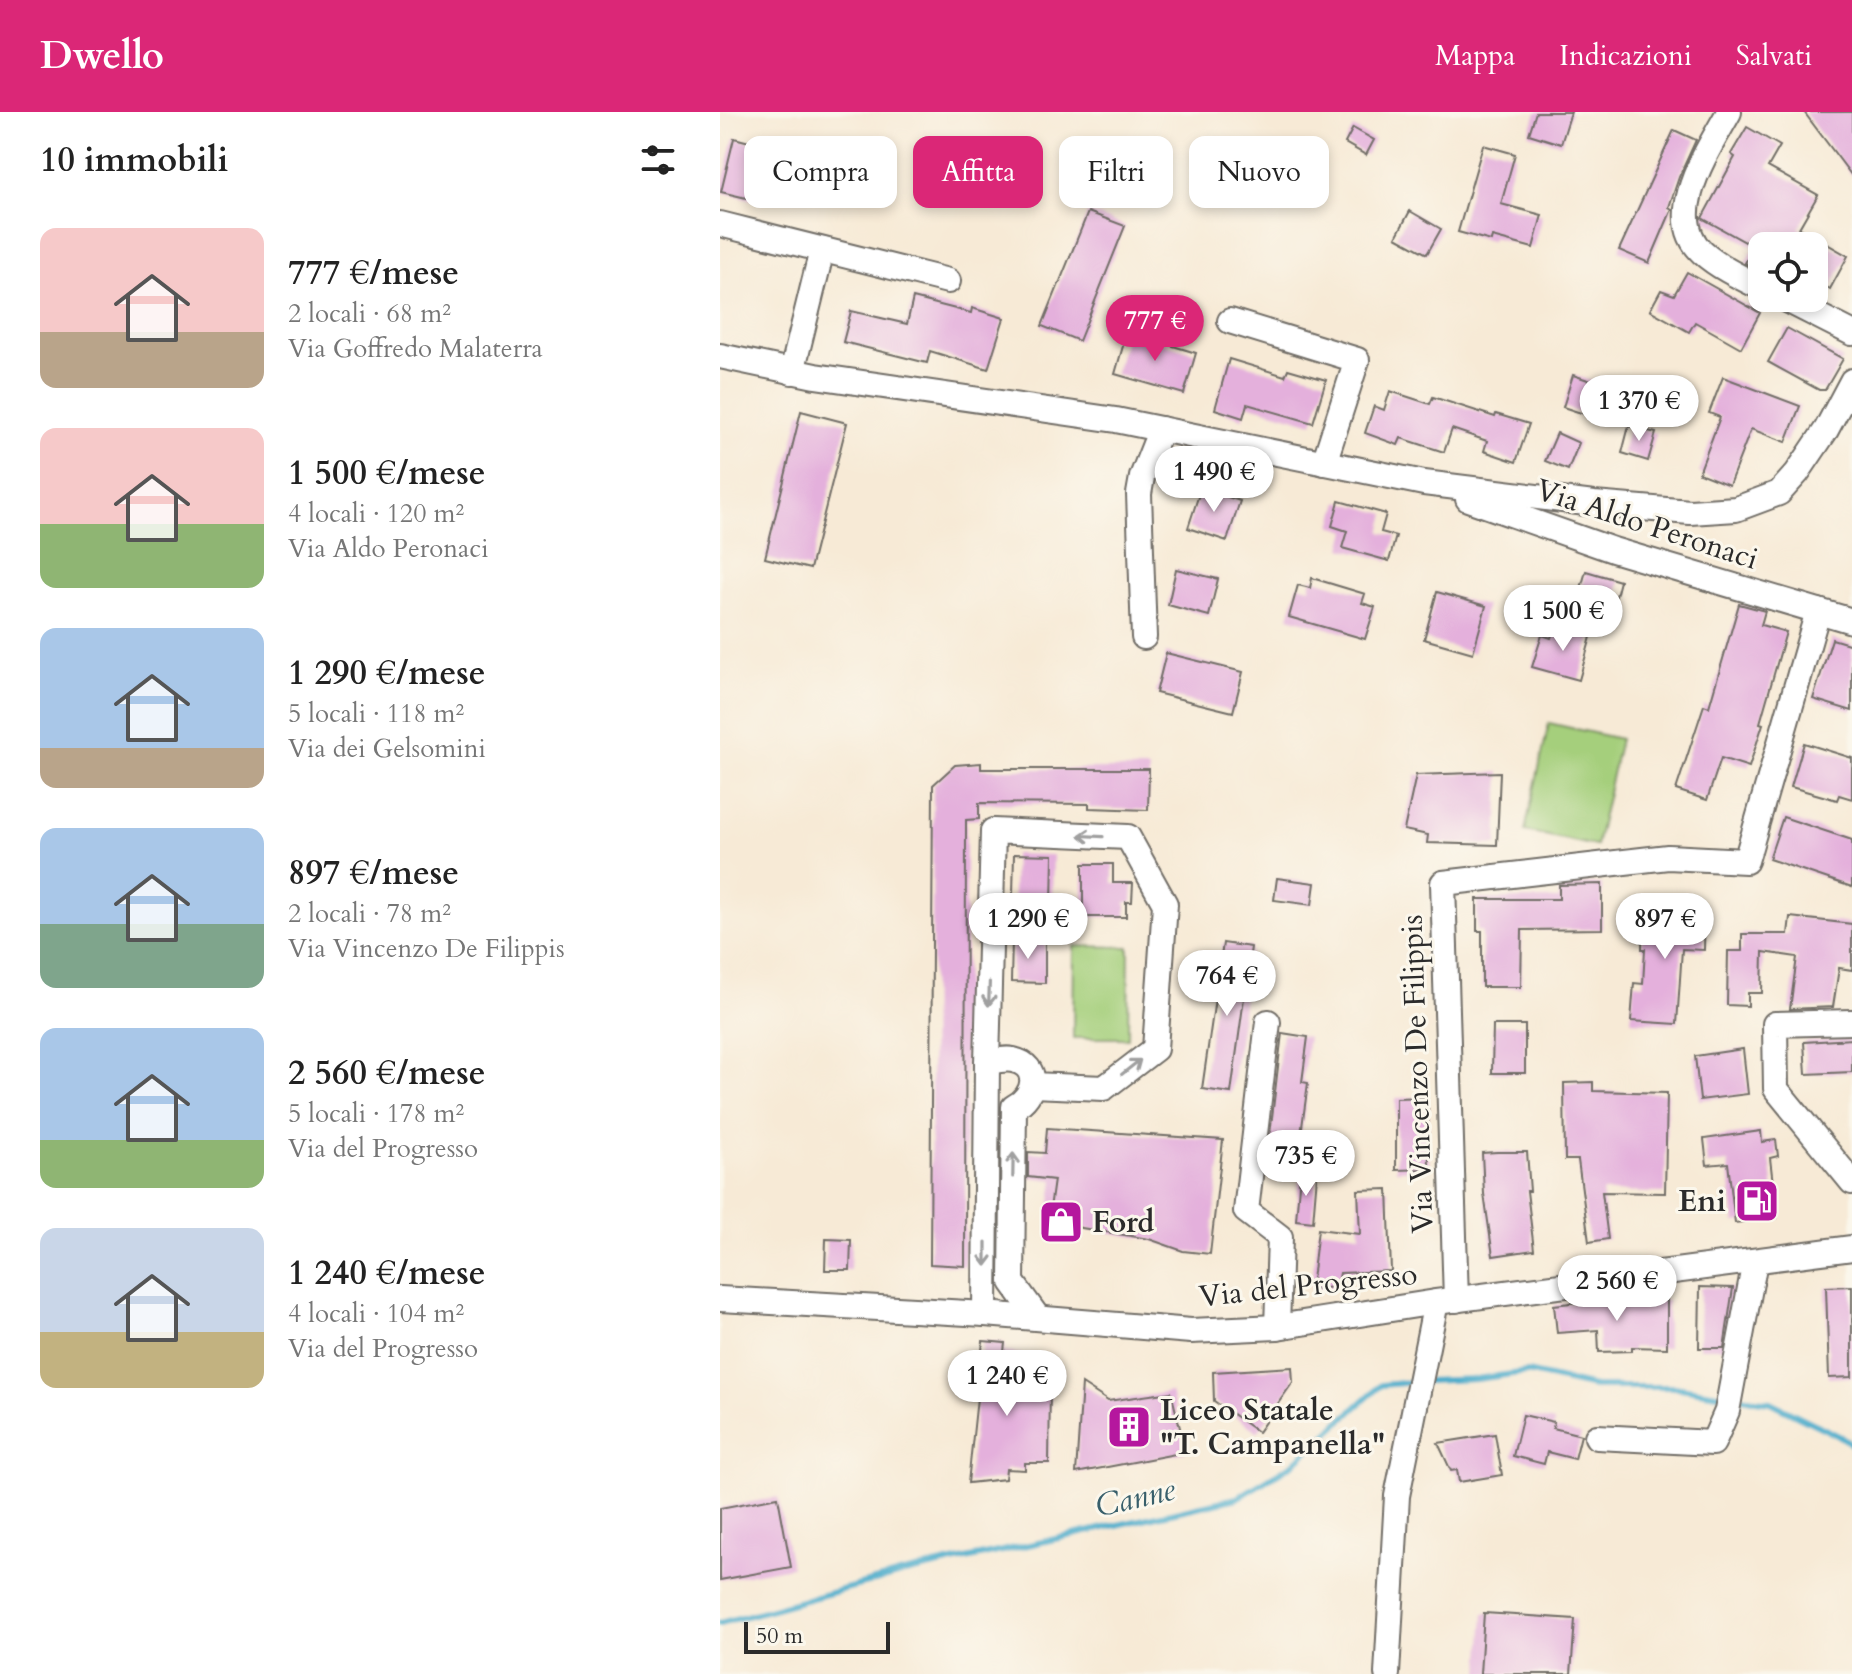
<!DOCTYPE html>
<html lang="it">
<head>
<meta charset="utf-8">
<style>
	:root { --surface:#fff; --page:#f2f2f2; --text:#222; --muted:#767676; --accent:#db2777 }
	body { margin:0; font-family:Cardo,serif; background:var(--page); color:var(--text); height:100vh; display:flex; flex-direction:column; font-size:30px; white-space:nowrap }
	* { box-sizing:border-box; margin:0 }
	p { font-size:26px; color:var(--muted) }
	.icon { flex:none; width:44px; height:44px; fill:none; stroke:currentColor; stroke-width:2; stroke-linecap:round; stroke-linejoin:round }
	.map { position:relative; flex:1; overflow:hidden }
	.panel { display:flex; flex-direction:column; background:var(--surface); width:720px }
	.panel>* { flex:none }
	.top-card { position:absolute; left:24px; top:24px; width:760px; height:72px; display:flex; gap:16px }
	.tools { position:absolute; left:1028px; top:120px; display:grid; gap:16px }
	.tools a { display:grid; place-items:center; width:80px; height:80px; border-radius:16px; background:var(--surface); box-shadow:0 4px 12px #0003; font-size:40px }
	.scale { position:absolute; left:24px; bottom:20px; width:146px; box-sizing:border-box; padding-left:8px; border:4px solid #2b2b2b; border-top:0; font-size:22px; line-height:28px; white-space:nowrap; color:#2b2b2b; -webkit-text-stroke:6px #fbf7ec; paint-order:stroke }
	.price { position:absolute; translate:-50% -68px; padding:0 18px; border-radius:28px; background:#fff; color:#222; font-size:26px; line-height:52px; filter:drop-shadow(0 2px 4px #0008) }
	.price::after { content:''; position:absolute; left:50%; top:48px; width:24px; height:18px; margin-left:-12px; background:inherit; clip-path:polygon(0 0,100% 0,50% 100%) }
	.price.on { background:var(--accent); color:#fff }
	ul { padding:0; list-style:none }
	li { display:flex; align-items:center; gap:24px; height:200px; padding:0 40px }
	li span { display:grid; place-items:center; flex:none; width:224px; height:160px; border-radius:16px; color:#555 }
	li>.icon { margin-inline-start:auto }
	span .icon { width:96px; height:96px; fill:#fffc; stroke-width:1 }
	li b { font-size:34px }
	h2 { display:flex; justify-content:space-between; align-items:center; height:96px; padding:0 40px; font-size:34px }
	.chip { padding:0 28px; border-radius:16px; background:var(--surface); box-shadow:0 4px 12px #0003; font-size:28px; line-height:72px }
	.chip.on { background:var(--accent); color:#fff }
	header { display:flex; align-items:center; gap:48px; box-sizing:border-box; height:112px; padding:0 40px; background:var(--accent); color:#fff }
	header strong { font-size:38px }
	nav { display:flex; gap:44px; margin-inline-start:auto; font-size:28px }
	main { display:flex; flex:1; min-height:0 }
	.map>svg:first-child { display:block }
	.green { fill:#a5cf7b; stroke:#687d53; stroke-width:2 }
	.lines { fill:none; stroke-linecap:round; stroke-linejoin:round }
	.stream { stroke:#4caccb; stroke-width:6 }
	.building { fill:#e4b0dc }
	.minor-casing { stroke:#726e67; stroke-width:28 }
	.minor { stroke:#fff; stroke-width:24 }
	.oneway { stroke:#a0a0a0 }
	.labels { text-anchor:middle; stroke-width:6; stroke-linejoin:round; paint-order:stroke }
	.street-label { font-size:30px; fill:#2b2b2b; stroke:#fbf7ec }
	.poi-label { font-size:30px; font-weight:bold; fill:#2b2b2b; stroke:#fbf7ec; text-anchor:start }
	.water-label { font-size:32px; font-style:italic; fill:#385f6b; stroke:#fbf7ec }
</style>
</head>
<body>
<header>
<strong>Dwello</strong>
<nav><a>Mappa</a><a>Indicazioni</a><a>Salvati</a></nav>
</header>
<main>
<section class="panel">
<h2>10 immobili<svg class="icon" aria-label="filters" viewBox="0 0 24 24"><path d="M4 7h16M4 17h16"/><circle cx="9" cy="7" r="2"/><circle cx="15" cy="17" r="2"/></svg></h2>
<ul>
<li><span style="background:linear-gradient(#f6c9c9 65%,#b9a48a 0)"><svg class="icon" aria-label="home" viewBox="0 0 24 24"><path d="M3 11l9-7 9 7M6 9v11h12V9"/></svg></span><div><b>777 €/mese</b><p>2 locali · 68 m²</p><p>Via Goffredo Malaterra</p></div></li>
<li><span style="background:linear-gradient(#f6c9c9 60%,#8fb573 0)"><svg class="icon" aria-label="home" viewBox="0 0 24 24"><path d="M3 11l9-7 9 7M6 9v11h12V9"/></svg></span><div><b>1 500 €/mese</b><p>4 locali · 120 m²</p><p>Via Aldo Peronaci</p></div></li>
<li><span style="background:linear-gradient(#a9c7e8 75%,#b9a48a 0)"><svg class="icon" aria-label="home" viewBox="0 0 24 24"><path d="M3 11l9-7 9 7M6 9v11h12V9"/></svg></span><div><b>1 290 €/mese</b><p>5 locali · 118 m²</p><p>Via dei Gelsomini</p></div></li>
<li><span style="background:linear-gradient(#a9c7e8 60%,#7fa58c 0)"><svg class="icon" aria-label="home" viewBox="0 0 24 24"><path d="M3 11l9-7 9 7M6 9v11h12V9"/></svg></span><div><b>897 €/mese</b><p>2 locali · 78 m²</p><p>Via Vincenzo De Filippis</p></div></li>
<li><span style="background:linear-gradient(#a9c7e8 70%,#8fb573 0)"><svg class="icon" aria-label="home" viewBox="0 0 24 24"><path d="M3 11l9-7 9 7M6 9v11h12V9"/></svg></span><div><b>2 560 €/mese</b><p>5 locali · 178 m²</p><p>Via del Progresso</p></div></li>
<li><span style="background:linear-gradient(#c9d6e8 65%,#c2b280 0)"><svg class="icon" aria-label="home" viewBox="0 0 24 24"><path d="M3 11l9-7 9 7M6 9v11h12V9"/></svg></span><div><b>1 240 €/mese</b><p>4 locali · 104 m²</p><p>Via del Progresso</p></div></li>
</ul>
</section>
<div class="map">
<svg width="1132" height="1562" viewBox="0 0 1132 1562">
	<rect width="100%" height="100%" fill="#fbf7ec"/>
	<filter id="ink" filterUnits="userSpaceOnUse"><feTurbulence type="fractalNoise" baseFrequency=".0125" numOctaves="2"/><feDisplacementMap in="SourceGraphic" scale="16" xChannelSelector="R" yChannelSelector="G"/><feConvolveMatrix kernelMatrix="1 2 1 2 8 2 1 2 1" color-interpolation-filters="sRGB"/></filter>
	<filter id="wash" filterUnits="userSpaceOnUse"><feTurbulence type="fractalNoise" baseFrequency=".006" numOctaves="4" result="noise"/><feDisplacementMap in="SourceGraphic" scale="32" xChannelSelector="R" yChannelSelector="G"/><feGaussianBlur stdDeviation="1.8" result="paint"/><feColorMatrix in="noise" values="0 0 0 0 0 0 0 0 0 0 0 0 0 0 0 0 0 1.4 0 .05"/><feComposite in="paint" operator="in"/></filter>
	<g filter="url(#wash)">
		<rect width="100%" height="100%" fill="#f7ead6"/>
		<g class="green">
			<polygon points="829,611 900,627 876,734 805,719"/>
			<polygon points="354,834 409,835 408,926 353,926"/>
		</g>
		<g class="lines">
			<g class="stream">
				<polyline points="706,1269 756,1267 807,1260 874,1275 954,1275 1004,1283"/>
				<polyline points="1015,1285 1050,1290 1125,1327 1132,1333"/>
				<polyline points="0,1511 184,1461 517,1386 573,1352 661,1273 695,1270"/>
			</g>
		</g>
		<g id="blocks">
			<g class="building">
				<polygon points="816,0 851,0 841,32 809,22"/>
				<polygon points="1084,0 1132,0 1132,64"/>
				<polygon points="1027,15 1060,34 1048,55 1098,83 1079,116 1128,144 1110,177 1094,168 1094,134 1042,134 1042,159 1025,151 1034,135 982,106 1015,45 1011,42"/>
				<polygon points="633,16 654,28 646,43 625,31"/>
				<polygon points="954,18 976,28 959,65 949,95 952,97 929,151 899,138"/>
				<polygon points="14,26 57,37 43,90 1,80"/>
				<polygon points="763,33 795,42 781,92 822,103 813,136 772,125 771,129 738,120"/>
				<polygon points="690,99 721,117 707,142 676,125"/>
				<polygon points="368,100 405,114 359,229 322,214"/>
				<polygon points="967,160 1040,201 1021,236 975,210 969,220 930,198 941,178 954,183"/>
				<polygon points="193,186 251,201 252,196 284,206 268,257 210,239 207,251 123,230 131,199 187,212"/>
				<polygon points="1067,216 1123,247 1105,278 1099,278 1048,250"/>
				<polygon points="407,220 476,241 464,282 395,262"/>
				<polygon points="509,247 565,264 568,257 606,268 593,311 527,292 523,306 495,297"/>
				<polygon points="853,263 877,271 867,303 843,295"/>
				<polygon points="1003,265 1080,294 1066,330 1031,317 1009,373 979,361 1000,305 989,301"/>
				<polygon points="670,279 710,292 713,285 775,305 776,302 809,312 796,350 764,339 767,329 732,317 724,340 681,326 678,333 645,321 654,294 664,298"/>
				<polygon points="81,299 127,311 90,457 45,446"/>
				<polygon points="909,314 936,321 928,349 902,341"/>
				<polygon points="837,321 859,331 848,358 825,349"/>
				<polygon points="481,376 520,389 507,429 468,416"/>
				<polygon points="619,389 666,402 661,420 676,424 669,449 622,436 627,419 612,414"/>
				<polygon points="456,457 498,467 489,504 448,493"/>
				<polygon points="866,459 900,469 892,500 857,490"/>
				<polygon points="592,466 645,482 642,491 655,495 645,527 569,505 578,473 590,476"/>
				<polygon points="717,480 766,494 753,541 704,527"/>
				<polygon points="1019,492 1045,499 1041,513 1066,520 1040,611 1043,612 1029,655 1001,646 987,688 956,678 984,593 989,595"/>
				<polygon points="835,514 871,525 859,568 812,555 822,523 831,526"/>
				<polygon points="1112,527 1132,533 1132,599 1093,587"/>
				<polygon points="446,541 523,560 513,600 436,581"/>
				<polygon points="1084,631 1132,646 1132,687 1119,683 1117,688 1071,675"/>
				<polygon points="261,651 261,657 429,657 428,698 369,696 369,692 259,691 259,707 246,708 245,1154 210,1152 213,673 235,653"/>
				<polygon points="780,660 777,733 707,731 708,723 684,718 696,663"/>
				<polygon points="1063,705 1132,728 1132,775 1049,747"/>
				<polygon points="294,742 333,743 332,792 316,792 309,799 293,783"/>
				<polygon points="363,752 393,752 393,771 413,771 412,790 406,790 406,805 363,805"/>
				<polygon points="557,766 595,771 592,793 554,788"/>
				<polygon points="882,772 882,817 802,818 801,875 762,875 762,819 757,819 757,787 839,787 839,773"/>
				<polygon points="923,796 985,797 984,838 962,837 957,912 911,909 914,871 923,872 925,837 922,837"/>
				<polygon points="1070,805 1132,812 1132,858 1119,856 1113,895 1070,897 1077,845 1043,840 1042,881 1028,881 1028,894 1007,893 1008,839 1022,839 1022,822 1068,822"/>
				<polygon points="292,828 325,828 325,871 291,870"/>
				<polygon points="503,831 531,835 511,981 482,977"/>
				<polygon points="773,913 805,913 805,961 772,961"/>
				<polygon points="562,921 588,925 582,970 588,971 577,1052 547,1048"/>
				<polygon points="1132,927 1132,960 1086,962 1084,930"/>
				<polygon points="1023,937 1028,982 980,988 975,944"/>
				<polygon points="873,970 873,979 947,981 945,1081 882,1080 888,1127 869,1130 858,1048 845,1048 844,971"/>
				<polygon points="708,985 709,1057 676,1058 676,986"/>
				<polygon points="327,1016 503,1028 490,1142 463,1139 429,1127 355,1115 353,1124 327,1118 334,1068 308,1065 308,1040 325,1041"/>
				<polygon points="1041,1019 1042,1030 1056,1028 1058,1044 1050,1046 1057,1106 1015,1111 1008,1051 987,1053 984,1027"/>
				<polygon points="777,1040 807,1040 810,1079 807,1079 814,1138 773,1144 764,1082 762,1041"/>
				<polygon points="580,1061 597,1063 593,1110 576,1108"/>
				<polygon points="668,1077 671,1159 620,1161 617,1175 591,1177 598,1117 640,1122 638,1078"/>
				<polygon points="106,1127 131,1128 130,1158 105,1158"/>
				<polygon points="1132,1174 1132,1265 1109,1266 1106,1175"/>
				<polygon points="980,1175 1013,1176 1004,1236 979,1236"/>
				<polygon points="877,1188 947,1188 947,1236 912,1235 912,1239 879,1240 878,1218 837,1221 834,1193"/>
				<polygon points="263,1229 285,1231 284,1240 301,1242 297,1275 330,1275 329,1351 305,1351 305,1358 286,1357 285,1367 248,1371"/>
				<polygon points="572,1255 573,1270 538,1320 494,1289 493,1260"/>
				<polygon points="362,1272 388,1289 451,1280 466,1340 356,1361"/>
				<polygon points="803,1303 834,1310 833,1316 861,1323 855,1347 827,1340 824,1352 793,1344"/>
				<polygon points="775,1322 782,1363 739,1370 737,1358 731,1359 718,1331"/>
				<polygon points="58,1385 71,1455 0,1468 0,1396"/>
				<polygon points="764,1501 855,1507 851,1562 760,1562"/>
			</g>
		</g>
	</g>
	<g filter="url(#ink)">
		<use href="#blocks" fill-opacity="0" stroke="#726e67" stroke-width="2"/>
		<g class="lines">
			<g class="minor-casing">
				<g id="minor">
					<path d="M1009,0C989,37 942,104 983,141C1000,156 1022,166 1042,176"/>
					<polyline points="0,112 228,169"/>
					<polyline points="1063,186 1132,221"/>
					<polyline points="510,209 637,248 604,351"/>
					<polyline points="0,244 95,264 396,308 704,371 874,392 970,400 1016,397 1059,381 1077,361 1106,318 1132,269"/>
					<polyline points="72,260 102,138"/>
					<polyline points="748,387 893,438 1132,509"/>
					<polyline points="424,525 419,382 422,365 441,317"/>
					<polyline points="548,910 526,1099 560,1125 557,1215"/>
					<polyline points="1132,910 1055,912 1056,977 1132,1070"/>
					<path d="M267,951C275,949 284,946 293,948C321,954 316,984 294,995L292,1170L318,1206"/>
					<polyline points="0,1187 265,1202 471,1219 557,1215 716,1190 1132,1136"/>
					<polyline points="736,1188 723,771 948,745 1026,749 1098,499"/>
					<polyline points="265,1202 267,951 273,719 408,725 445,792 435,937 384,976 312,973"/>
					<polyline points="877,1325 993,1331 1007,1299 1035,1149"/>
					<polyline points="667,1562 677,1384 716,1190"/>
				</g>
			</g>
			<use href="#minor" class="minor"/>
		</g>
		<defs><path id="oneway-shaft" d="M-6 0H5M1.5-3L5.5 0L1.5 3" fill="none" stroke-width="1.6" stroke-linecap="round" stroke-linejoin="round" transform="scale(2)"/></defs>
		<g class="oneway">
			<use href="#oneway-shaft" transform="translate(371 724) rotate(-177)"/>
			<use href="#oneway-shaft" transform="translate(269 882) rotate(92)"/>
			<use href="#oneway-shaft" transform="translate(411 955) rotate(-38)"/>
			<use href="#oneway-shaft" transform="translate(293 1053) rotate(-89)"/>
			<use href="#oneway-shaft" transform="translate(266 1142) rotate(90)"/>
		</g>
	</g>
	<defs>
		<g id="fuel-square" transform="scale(2.3)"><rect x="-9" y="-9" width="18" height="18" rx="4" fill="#b5179e" stroke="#fbf7ec"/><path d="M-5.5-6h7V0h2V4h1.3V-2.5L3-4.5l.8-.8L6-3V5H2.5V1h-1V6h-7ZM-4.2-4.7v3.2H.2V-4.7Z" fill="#fff"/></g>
		<g id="shop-square" transform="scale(2.3)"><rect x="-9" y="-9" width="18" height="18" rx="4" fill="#b5179e" stroke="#fbf7ec"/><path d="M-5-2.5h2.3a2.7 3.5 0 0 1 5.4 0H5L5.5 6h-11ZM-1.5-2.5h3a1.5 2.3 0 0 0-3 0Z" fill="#fff"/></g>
		<g id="building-square" transform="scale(2.3)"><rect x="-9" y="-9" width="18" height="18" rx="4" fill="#b5179e" stroke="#fbf7ec"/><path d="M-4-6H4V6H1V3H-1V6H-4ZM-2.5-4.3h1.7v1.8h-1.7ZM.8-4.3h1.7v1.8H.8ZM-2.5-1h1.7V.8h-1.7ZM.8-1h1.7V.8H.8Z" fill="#fff"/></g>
	</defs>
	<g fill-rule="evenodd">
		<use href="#fuel-square" x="1037" y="1089"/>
		<use href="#shop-square" x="341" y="1110"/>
		<use href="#building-square" x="409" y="1315"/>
	</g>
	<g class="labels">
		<g class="street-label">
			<text transform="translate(927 412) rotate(18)" y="10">Via Aldo Peronaci</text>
			<text transform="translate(697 962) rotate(-92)" y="10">Via Vincenzo De Filippis</text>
			<text transform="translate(588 1173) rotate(-6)" y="10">Via del Progresso</text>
		</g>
		<g class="poi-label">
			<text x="1006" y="1099" text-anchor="end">Eni</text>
			<text x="372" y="1120">Ford</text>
			<text x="440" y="1308">Liceo Statale<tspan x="440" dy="34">"T. Campanella"</tspan></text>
		</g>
		<g class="water-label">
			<text transform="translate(415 1385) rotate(-13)" y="11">Canne</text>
		</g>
	</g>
</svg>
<div class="tools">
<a><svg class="icon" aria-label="locate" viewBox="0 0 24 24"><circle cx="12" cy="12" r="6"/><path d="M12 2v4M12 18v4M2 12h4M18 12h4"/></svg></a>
</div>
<div class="scale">50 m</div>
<b class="price on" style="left:435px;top:251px">777 €</b>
<b class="price" style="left:919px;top:331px">1 370 €</b>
<b class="price" style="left:494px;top:402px">1 490 €</b>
<b class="price" style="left:843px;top:541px">1 500 €</b>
<b class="price" style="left:308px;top:849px">1 290 €</b>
<b class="price" style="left:945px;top:849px">897 €</b>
<b class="price" style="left:507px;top:906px">764 €</b>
<b class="price" style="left:586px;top:1086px">735 €</b>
<b class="price" style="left:897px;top:1211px">2 560 €</b>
<b class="price" style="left:287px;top:1306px">1 240 €</b>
<div class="top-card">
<a class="chip">Compra</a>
<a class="chip on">Affitta</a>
<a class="chip">Filtri</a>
<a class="chip">Nuovo</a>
</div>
</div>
</main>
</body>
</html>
